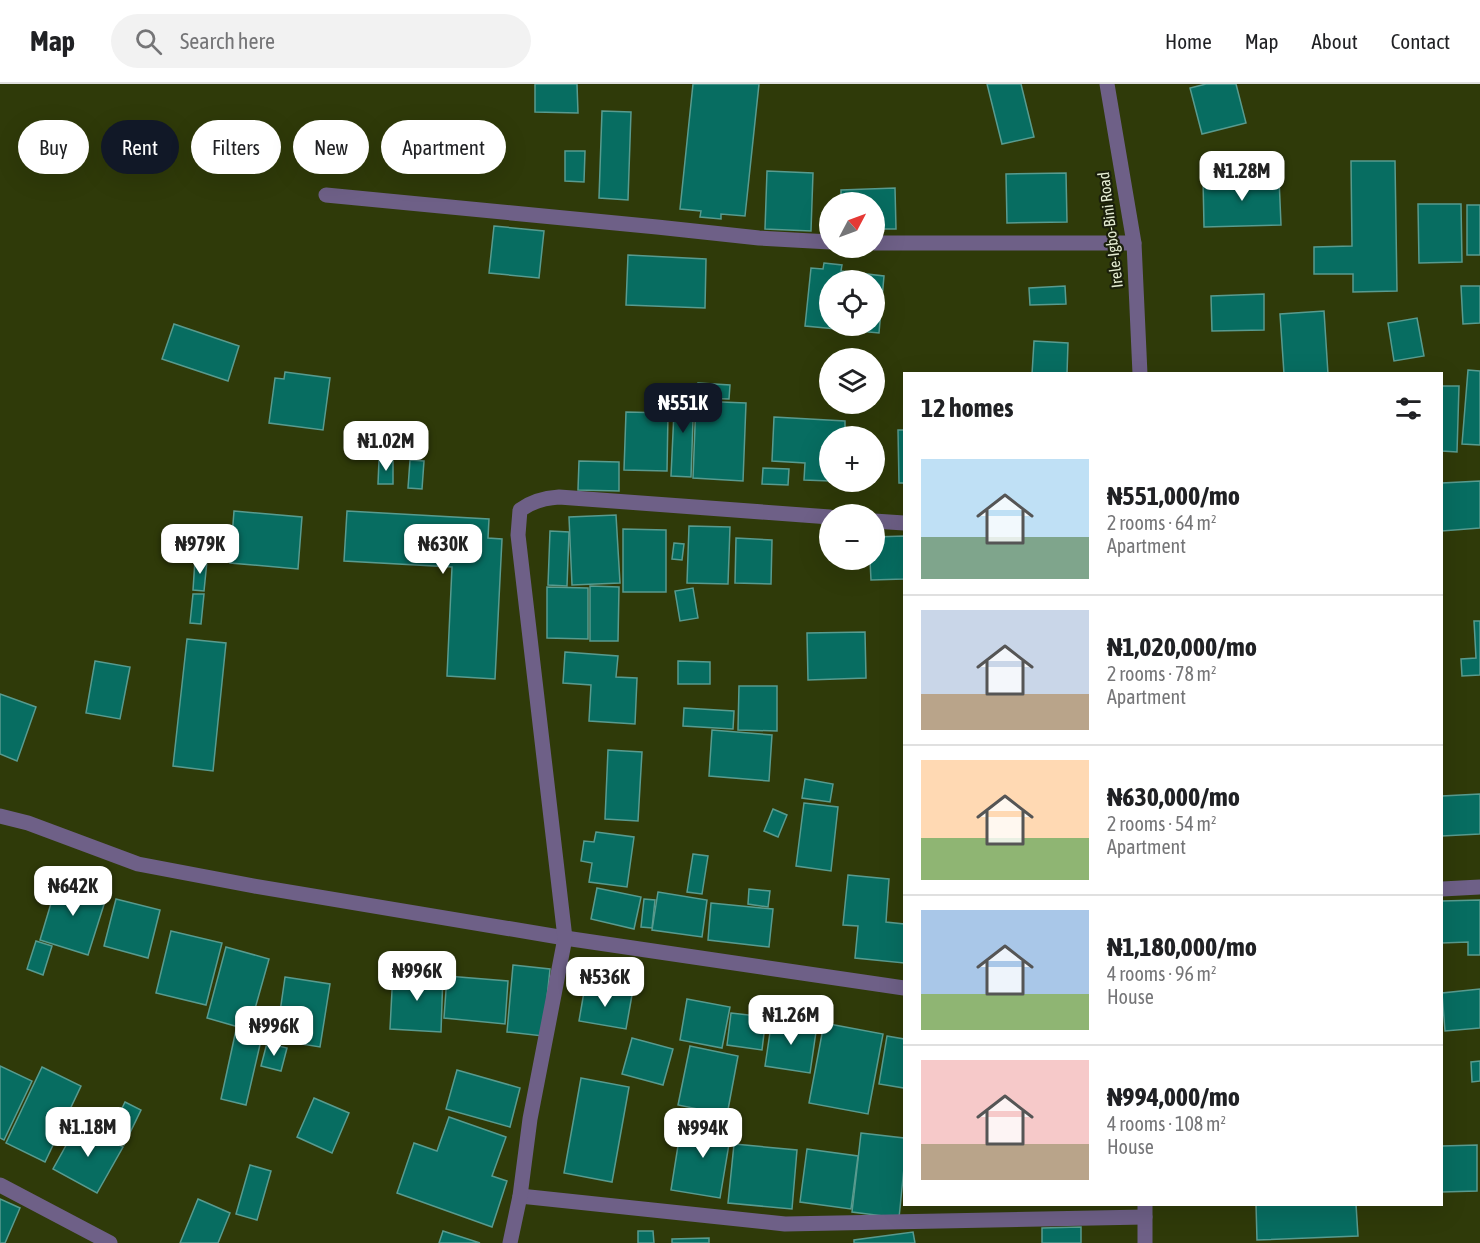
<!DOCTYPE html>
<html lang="en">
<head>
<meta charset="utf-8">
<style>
	:root { --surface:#fff; --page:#f2f2f2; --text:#202124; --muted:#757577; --line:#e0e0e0; --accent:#111827 }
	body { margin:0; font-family:"Asap Condensed",sans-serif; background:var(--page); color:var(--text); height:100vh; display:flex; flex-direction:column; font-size:22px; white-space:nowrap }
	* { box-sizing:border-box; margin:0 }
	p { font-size:20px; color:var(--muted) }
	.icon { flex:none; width:33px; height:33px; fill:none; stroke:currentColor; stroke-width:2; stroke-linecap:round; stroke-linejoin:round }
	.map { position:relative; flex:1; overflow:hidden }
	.panel { position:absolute; left:903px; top:288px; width:540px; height:834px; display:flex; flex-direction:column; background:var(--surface); border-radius:0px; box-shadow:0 6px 24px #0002 }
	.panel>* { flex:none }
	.hud { position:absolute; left:18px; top:36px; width:570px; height:54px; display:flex; gap:12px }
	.needle { width:39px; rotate:49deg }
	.fabs { position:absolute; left:819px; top:108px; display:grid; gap:12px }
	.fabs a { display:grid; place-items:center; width:66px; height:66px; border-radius:50%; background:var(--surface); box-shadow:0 6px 24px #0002; font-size:30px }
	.price { position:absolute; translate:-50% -51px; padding:0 14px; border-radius:12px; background:#fff; color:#222; font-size:20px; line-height:39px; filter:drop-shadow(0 2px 3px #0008) }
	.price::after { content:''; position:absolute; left:50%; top:36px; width:18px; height:14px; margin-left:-9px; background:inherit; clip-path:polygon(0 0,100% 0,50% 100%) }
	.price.selected { background:var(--accent); color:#fff }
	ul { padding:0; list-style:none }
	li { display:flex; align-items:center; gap:18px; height:150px; padding:0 18px }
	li+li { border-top:2px solid var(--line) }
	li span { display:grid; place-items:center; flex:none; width:168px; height:120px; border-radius:0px; color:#555 }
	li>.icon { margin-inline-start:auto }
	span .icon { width:72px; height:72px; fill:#fffc; stroke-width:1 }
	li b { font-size:26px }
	h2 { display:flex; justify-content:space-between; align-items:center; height:72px; padding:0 18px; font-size:26px }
	.pill { padding:0 21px; border-radius:27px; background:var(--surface); box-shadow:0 6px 24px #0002; font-size:21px; line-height:54px }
	.pill.selected { background:var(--accent); color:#fff }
	header { display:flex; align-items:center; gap:36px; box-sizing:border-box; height:84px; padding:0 30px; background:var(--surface); border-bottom:2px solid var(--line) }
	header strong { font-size:28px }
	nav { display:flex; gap:33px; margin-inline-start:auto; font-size:21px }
	.search { width:420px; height:54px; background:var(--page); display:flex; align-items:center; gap:15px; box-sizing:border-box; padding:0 21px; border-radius:33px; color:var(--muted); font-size:22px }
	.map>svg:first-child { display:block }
	.building { fill:#076d61; stroke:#589b8f; stroke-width:1.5; fill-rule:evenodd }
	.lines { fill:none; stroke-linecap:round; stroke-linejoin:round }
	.minor { stroke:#6e6087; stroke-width:15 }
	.tertiary { stroke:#6e6087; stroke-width:15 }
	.labels { text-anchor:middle; stroke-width:4.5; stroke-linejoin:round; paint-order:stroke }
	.street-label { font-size:16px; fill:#e4ecd2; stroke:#1a1f0b }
</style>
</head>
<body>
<header>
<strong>Map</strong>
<div class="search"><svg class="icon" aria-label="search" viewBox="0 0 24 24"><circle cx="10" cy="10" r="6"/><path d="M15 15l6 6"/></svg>Search here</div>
<nav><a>Home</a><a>Map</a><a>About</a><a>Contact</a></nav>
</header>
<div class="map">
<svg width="1480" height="1159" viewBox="0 0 1480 1159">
	<rect width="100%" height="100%" fill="#2f3a09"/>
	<g class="building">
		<polygon points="535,0 577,0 578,29 535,28"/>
		<polygon points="693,0 759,0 745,132 721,130 721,135 700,133 701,127 680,125"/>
		<polygon points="987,0 1021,0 1034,53 1002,60"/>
		<polygon points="1206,0 1236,0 1246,39 1202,50 1190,4"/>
		<polygon points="602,27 631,28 628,116 599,114"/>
		<polygon points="565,67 585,67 584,98 565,97"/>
		<polygon points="1351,77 1395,77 1397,207 1353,208 1353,190 1314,190 1314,163 1352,162"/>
		<polygon points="767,87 813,89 811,147 765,145"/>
		<polygon points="1066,89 1067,138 1007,139 1006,90"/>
		<polygon points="1279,94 1281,141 1204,143 1203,95"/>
		<polygon points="895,104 896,145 874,145 874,118 841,118 841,106"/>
		<polygon points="1418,120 1461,120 1462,178 1419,179"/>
		<rect x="1467" y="121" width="13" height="50"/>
		<polygon points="494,142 544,147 539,194 489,189"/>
		<polygon points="628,171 706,175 705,224 626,221"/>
		<path d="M824,179L842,181L841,187L884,192L879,249L805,242L811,184L823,185ZM830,196H874V242H830Z"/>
		<polygon points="1065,202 1066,220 1030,221 1029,204"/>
		<polygon points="1461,202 1480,202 1480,239 1463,240"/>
		<polygon points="1264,210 1264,246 1212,247 1211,212"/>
		<polygon points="1324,227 1328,290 1284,290 1280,230"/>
		<polygon points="1417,234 1424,272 1394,277 1388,239"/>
		<polygon points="174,240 239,262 228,297 162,275"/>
		<polygon points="1034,257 1068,259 1067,290 1032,290"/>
		<polygon points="1468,286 1480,287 1480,361 1462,360"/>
		<polygon points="285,288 330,294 323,346 269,339 275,294 284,295"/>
		<polygon points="698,299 730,301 729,315 697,314"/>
		<polygon points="1442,302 1459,302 1457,368 1442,367"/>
		<polygon points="675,306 694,307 691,393 671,392"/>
		<polygon points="696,317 746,319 743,397 693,394"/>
		<polygon points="626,328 668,329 667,387 624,386"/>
		<polygon points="774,333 845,337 845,352 830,352 830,397 804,396 805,379 772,377"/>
		<polygon points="898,346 904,346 904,399 899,399"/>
		<polygon points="379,376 393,376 393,400 378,400"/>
		<polygon points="410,376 424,377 422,405 408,404"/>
		<polygon points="579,377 619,378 619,407 578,406"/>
		<polygon points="763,384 789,385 788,401 762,400"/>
		<polygon points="1480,397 1480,444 1442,447 1442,399"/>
		<polygon points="234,427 302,433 298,485 230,479"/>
		<polygon points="347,427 489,435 488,454 502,455 495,595 447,592 452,483 344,477"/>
		<polygon points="616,431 620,499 572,501 569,433"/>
		<polygon points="689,442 730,443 728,500 687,499"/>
		<polygon points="623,445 666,446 666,508 623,508"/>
		<polygon points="550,447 569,448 567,502 548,501"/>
		<polygon points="904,452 904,495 871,496 870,476 874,476 874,453"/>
		<polygon points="736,454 772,456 771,500 735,499"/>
		<polygon points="674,459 684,460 682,476 672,475"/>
		<polygon points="195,476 207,477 204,507 193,506"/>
		<polygon points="590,502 619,503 618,557 590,557"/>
		<polygon points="547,503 588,504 588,555 547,554"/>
		<polygon points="693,504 698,534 680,537 675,507"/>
		<polygon points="193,510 204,510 201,540 190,539"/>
		<polygon points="1474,537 1480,537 1480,591 1462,592 1461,575 1476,574"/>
		<polygon points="865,548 866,594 808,596 807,549"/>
		<polygon points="187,555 226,559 213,687 173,682"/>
		<polygon points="565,568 618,572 616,593 637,594 635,640 589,637 591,601 563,599"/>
		<polygon points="95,577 130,583 120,635 86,629"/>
		<polygon points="678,577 710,578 710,600 678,600"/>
		<polygon points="739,602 777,602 777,647 738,646"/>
		<polygon points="0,610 36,623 17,677 0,670"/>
		<polygon points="684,624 734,627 733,645 683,642"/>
		<polygon points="712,646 772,651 769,697 709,692"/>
		<polygon points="608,666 642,668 638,737 605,735"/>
		<polygon points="805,695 833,700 830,718 802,714"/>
		<polygon points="1480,710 1480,750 1442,752 1442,712"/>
		<polygon points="804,719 838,723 831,787 796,782"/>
		<polygon points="773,725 787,731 778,753 764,747"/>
		<polygon points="596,748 634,753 627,803 589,798 592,779 581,777 584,757 594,758"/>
		<polygon points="693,770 708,772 702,810 687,808"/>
		<polygon points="848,791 889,795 886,838 904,840 904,879 855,874 858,842 843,841"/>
		<polygon points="58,796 107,811 88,871 40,856"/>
		<polygon points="597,804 641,813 634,845 591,835"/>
		<polygon points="749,805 770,807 768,823 748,820"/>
		<polygon points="658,808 707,816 702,853 652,846"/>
		<polygon points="116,815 160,826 148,874 104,862"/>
		<polygon points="644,815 655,816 652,844 641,843"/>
		<polygon points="1480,816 1480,871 1468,871 1468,858 1442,859 1442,817"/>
		<polygon points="711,819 773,825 769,863 708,856"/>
		<polygon points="171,847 222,859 206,921 156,909"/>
		<polygon points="36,857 52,862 43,891 27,885"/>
		<polygon points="226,863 269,875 249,946 207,934"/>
		<polygon points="513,881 550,885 543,952 507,948"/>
		<polygon points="393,887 443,890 441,948 390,945"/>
		<polygon points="447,892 508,897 505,940 444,934"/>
		<polygon points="285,893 330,900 320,963 276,956"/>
		<polygon points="585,902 632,911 626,945 579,937"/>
		<polygon points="1480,905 1480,944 1445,947 1442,909"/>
		<polygon points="687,915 730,923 722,964 680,956"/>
		<polygon points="731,929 766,933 762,966 727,961"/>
		<polygon points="772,935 817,941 810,989 765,982"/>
		<polygon points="824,939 883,950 868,1030 809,1019"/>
		<polygon points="236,946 262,952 246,1021 221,1015"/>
		<polygon points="887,952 904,955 904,1004 879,1000"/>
		<polygon points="632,954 673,965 663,1001 622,990"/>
		<polygon points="267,959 287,964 281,987 261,982"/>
		<polygon points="690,962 738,972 727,1031 678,1021"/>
		<polygon points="1480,977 1480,997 1472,998 1471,978"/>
		<polygon points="0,982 32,997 4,1056 0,1054"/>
		<polygon points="42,983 81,1002 45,1078 6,1059"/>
		<polygon points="457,986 520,1004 510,1043 446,1025"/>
		<polygon points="581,994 629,1003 612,1098 564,1089"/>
		<polygon points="314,1014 349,1029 332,1069 297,1053"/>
		<polygon points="125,1018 141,1026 124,1061 108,1053"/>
		<polygon points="709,1032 733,1036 720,1114 671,1106 681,1043 706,1048"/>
		<polygon points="449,1033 506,1053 492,1092 507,1097 492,1143 397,1109 414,1059 437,1067"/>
		<polygon points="79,1038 123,1063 97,1109 53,1085"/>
		<polygon points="861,1049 904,1054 904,1084 899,1134 852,1128"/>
		<polygon points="734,1060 797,1066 792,1125 728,1119"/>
		<polygon points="1477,1061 1477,1107 1442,1108 1442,1062"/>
		<polygon points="807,1065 858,1072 851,1125 800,1118"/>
		<polygon points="250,1081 271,1087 257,1136 236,1130"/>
		<polygon points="0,1115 20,1124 5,1159 0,1159"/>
		<polygon points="198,1115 230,1129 218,1159 180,1159"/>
		<polygon points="1256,1120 1356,1120 1358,1152 1257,1156"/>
		<polygon points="1081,1143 1081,1159 1042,1159 1042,1144"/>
		<polygon points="443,1147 480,1159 439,1159"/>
		<polygon points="638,1147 653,1147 654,1159 638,1159"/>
		<polygon points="913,1148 915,1159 854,1159 854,1156"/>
		<polygon points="709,1154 709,1159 672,1159 672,1155"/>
	</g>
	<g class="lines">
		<g class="minor">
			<polyline points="326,111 657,143 759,154 830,158"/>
			<polyline points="874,159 1134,159"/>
			<polyline points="874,437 904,439"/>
			<polyline points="0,732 28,739 138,780 254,802 565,854 904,904"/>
			<polyline points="1442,805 1480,803"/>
			<polyline points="0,1101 110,1159"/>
			<polyline points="520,1112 785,1140 1145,1133"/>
			<path d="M510,1159L520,1112L530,1035L565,854L518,451L520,426C532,417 544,414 559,413L830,433"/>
		</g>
		<g class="tertiary">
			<polyline points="1107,0 1134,159 1140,290"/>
			<polyline points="1145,1159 1145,1120"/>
		</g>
	</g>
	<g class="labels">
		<g class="street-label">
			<text transform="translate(1110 146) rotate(-97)" y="6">Irele-Igbo-Bini Road</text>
		</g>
	</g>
</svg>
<div class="fabs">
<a><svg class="needle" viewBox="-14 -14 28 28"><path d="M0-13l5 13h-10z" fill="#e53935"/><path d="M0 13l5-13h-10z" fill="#757577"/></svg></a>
<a><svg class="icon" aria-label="locate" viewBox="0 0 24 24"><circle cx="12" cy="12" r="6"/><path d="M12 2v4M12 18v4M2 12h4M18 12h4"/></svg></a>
<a><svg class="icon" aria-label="layers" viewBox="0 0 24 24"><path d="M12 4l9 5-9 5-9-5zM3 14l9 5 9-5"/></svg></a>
<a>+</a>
<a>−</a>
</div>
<b class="price" style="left:1242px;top:118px">₦1.28M</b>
<b class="price selected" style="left:683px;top:350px">₦551K</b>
<b class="price" style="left:386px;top:388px">₦1.02M</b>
<b class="price" style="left:200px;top:491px">₦979K</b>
<b class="price" style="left:443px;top:491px">₦630K</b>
<b class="price" style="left:73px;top:833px">₦642K</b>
<b class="price" style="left:417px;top:918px">₦996K</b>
<b class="price" style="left:605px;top:924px">₦536K</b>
<b class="price" style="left:791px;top:962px">₦1.26M</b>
<b class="price" style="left:274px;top:973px">₦996K</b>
<b class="price" style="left:88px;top:1074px">₦1.18M</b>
<b class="price" style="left:703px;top:1075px">₦994K</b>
<div class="hud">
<a class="pill">Buy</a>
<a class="pill selected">Rent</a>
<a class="pill">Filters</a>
<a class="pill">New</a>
<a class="pill">Apartment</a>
</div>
<section class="panel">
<h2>12 homes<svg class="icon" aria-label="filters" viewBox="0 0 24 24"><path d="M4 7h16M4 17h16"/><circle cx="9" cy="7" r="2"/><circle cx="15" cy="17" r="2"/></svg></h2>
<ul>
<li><span style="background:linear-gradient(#bfe0f5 65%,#7fa58c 0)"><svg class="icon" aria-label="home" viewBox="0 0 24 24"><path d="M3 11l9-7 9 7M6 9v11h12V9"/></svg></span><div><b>₦551,000/mo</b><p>2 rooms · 64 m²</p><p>Apartment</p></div></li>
<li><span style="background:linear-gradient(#c9d6e8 70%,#b9a48a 0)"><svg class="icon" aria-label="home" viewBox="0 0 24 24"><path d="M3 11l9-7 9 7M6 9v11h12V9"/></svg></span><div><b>₦1,020,000/mo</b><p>2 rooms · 78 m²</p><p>Apartment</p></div></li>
<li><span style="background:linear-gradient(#ffd9b3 65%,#8fb573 0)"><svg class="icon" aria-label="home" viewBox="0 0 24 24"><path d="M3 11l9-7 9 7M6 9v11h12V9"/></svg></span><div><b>₦630,000/mo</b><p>2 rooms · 54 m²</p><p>Apartment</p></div></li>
<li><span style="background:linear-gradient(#a9c7e8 70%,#8fb573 0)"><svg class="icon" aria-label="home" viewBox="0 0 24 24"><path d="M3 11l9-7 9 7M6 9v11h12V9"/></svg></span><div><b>₦1,180,000/mo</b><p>4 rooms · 96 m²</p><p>House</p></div></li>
<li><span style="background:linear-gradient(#f6c9c9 70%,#b9a48a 0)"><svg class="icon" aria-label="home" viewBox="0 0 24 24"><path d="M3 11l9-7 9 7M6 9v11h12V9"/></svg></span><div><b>₦994,000/mo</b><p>4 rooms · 108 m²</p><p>House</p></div></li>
</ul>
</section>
</div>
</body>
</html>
